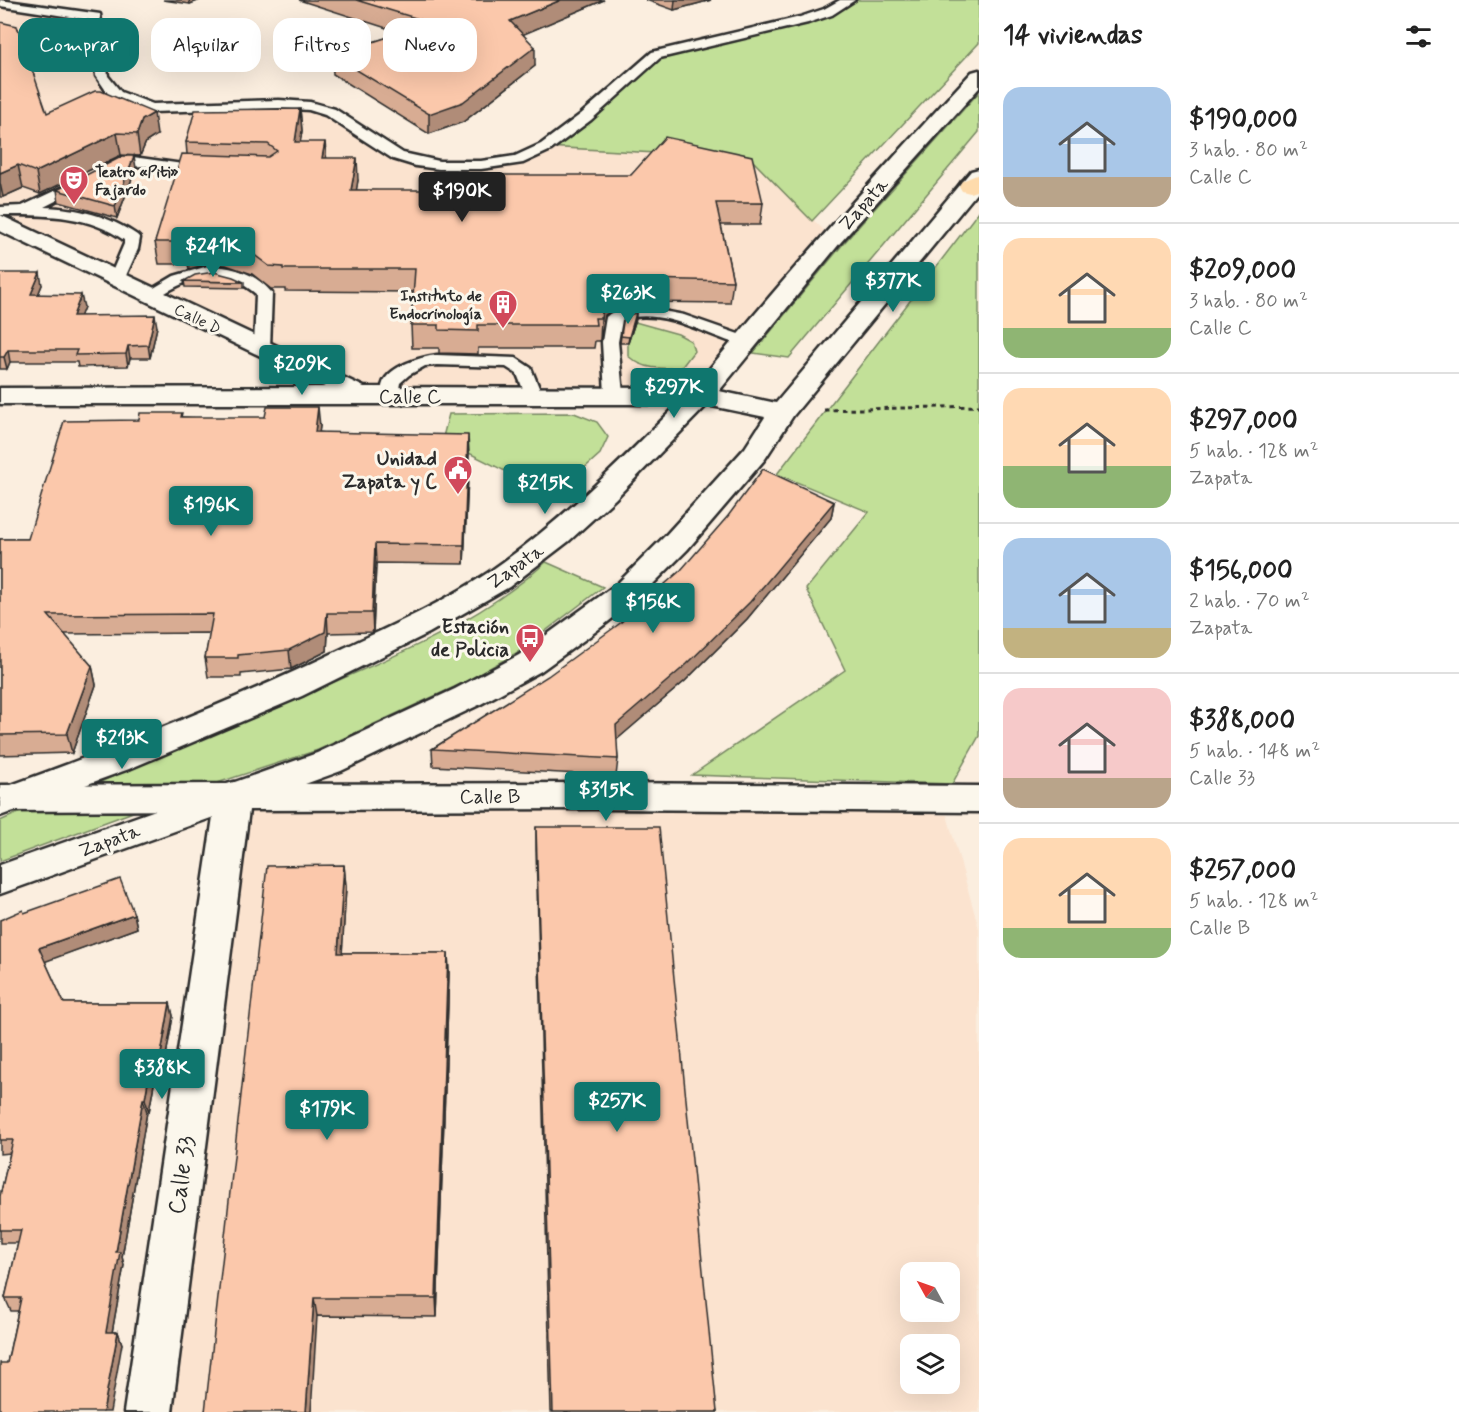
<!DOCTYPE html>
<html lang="es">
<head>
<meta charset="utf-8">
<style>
	:root { --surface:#fff; --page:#f2f2f2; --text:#222; --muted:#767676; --line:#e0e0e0; --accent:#0f766e }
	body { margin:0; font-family:Mynerve,sans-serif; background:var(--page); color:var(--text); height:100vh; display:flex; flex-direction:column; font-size:22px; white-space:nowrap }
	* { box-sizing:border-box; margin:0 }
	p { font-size:20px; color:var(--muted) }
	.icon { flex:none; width:33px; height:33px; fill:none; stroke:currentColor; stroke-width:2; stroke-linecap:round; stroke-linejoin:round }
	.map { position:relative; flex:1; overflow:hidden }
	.sheet { display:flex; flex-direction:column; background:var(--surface); width:480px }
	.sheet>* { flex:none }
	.guide { position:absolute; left:18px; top:18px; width:570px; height:54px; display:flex; gap:12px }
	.needle { width:39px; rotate:310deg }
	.fabs { position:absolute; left:900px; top:1262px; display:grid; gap:12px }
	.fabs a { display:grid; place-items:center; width:60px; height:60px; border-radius:12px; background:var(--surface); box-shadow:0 6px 24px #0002; font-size:30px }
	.price { position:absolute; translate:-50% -51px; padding:0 14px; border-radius:6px; background:var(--accent); color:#fff; font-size:20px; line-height:39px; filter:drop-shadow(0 2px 3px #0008) }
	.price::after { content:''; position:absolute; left:50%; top:36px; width:18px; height:14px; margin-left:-9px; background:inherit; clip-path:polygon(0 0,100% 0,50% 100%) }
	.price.active { background:#222; color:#fff }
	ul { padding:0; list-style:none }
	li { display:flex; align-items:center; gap:18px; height:150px; padding:0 24px }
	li+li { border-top:2px solid var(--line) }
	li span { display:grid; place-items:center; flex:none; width:168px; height:120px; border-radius:18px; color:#555 }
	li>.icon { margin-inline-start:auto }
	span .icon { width:72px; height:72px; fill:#fffc; stroke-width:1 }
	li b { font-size:26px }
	h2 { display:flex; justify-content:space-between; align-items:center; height:72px; padding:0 24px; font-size:26px }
	.chip { padding:0 21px; border-radius:18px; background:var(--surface); box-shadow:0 6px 24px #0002; font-size:21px; line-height:54px }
	.chip.active { background:var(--accent); color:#fff }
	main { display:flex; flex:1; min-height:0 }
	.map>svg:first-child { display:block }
	.built { fill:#fbe3cf; fill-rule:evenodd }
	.green { fill:#c2e098; stroke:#768662; stroke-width:1.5 }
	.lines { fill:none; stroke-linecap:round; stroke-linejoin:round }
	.lane-casing { stroke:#2b2b2b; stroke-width:5 }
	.street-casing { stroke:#2b2b2b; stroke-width:5 }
	.secondary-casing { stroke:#2b2b2b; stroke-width:5 }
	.primary-casing { stroke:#2b2b2b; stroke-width:5 }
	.path { stroke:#2b2b2b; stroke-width:3; stroke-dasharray:4.5 4; stroke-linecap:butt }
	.lane { fill:#fbf7ec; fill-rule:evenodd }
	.street { fill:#fbf7ec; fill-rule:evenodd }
	.secondary { fill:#fbf7ec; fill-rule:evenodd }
	.primary { fill:#fedbac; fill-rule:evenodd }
	.wall { fill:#d8ac93; stroke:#2b2b2b; stroke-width:1.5 }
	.shaded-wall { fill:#b08c78; stroke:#2b2b2b; stroke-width:1.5 }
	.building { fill:#fbc8ab; stroke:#2b2b2b; stroke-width:1.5 }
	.labels { text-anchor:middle; stroke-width:6; stroke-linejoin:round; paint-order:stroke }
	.far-poi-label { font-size:16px; font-weight:bold; fill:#2b2b2b; stroke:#fbf7ec; text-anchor:start }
	.far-street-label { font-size:16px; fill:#2b2b2b; stroke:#fbf7ec }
	.street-label { font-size:20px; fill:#2b2b2b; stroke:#fbf7ec }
	.poi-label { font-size:20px; font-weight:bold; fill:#2b2b2b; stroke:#fbf7ec; text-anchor:end }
	.near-street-label { font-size:24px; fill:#2b2b2b; stroke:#fbf7ec }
</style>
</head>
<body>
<main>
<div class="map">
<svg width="979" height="1412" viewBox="0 0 979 1412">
	<rect width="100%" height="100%" fill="#fbeedf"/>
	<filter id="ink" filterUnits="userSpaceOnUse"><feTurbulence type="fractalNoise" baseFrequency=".0167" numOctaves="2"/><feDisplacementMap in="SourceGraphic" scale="12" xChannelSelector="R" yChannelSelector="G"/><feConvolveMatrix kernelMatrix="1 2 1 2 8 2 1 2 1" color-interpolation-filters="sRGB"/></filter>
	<g filter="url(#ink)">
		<g class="built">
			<polygon points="0,2 96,17 102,76 116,96 152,108 310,106 398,156 439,165 518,160 546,147 750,158 832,238 701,396 348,389 0,222"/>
			<path d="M234,795L600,796L947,815L979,929V1412H148ZM910,1272H950V1311H910ZM910,1344H950V1383H910Z"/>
		</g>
		<g class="green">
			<polygon points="846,0 979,0 979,43 812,221 750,158 546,147 656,55 828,12"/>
			<polygon points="979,92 979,132 789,358 753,353 843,244"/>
			<polygon points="979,211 979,736 952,784 692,775 845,670 806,589 869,512 777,474"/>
			<path d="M635,322L678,334L691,341L694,351L681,368C661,369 644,370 628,356V343Z"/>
			<polygon points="574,413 597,422 608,437 600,454 571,480 525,481 469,453 439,452 449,414"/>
			<path d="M546,562L603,587L518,652L465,682L318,750L211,785L89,787C153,759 217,731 282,704C373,665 471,630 546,562Z"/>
			<polygon points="31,807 144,808 0,861 0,821"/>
		</g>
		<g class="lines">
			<g class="lane-casing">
				<g id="lane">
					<polygon points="0,0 100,14 108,76 121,92 153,104 279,100 310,102 335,109 403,153 439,161 481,161 515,156 541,144 581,114 652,52 800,17 824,9 840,0 855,0 832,15 808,23 660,58 591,120 551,150 523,163 481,169 439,169 416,166 393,159 325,115 309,110 279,108 152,112 111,98 96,76 90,20 0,6"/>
					<polygon points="133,157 204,167 211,171 204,175 145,166 123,167 109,171 102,167 116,160"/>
					<path d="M82,178L87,179L89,182L87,185L44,207C78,208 109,216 137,235L140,238L138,249L123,282L117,284L109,279L124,244V240C87,214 44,215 0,215V207L22,206Z"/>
					<path d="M208,266C232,266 256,273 272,293L270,348L268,351H256L254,348L256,294C226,270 205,272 172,289C164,293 158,298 150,300L142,295L174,276Z"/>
					<path d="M642,307L684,315L750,338L752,341L744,346C706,336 662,306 622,320L618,342L623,394L620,398H608L605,394L602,342L606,317C615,308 630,308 642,307Z"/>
					<path d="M437,355L516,358L531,368L542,395L539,399H527L517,374L506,367L437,365L425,366L409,375L400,383L397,400H385C369,372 418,357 437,355Z"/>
				</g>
			</g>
			<g class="street-casing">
				<polygon id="street" points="234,782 241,784 600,783 979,786 979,812 600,809 249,810 172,1412 124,1412 214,810 0,811 0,785 227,784"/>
			</g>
			<g class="secondary-casing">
				<path id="secondary" d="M979,70V88L840,243L719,391L776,403L971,171L979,169V190L793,416L765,459L687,550L640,597L591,635L541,671L479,705L341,771L0,894V865L317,753L455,689L519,655L618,583L665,536L745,448L765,417L707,405L615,499L569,541L509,587L429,633L302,696L129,769L0,816V789C117,747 232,702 344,648C393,625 444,602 489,572C559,524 618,464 678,404H0V388L325,387L0,231V215L364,387L694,388C782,278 877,175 972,72Z"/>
			</g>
			<g class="primary-casing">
				<polygon id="primary" points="979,174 979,190 970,193 962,191 959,186 962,181"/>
			</g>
			<polyline class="path" points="824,410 979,406"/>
			<use href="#lane" class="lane"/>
			<use href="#street" class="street"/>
			<use href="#secondary" class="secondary"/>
			<use href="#primary" class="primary"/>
		</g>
		<g class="wall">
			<polygon points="163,0 200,0 190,4"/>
			<polygon points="299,0 604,0 523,34 535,66 463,122 429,134 333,74 332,55 402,33"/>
			<polygon points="646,0 711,0 674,10"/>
			<polygon points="0,22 47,113 157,135 146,142 140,156 121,155 40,194 23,188 3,197 0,197"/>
			<polygon points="300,109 302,131 300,142 326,158 358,180 356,190 763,203 760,225 721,225 733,281 730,303 641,302 640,305 617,308 605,315 600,341 595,341 594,348 478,348 478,354 439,353 439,348 412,348 411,325 413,292 285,291 285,289 271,289 252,274 226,265 208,264 189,269 188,264 159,264 155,242 187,154 186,142"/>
			<polygon points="136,168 117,218 59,202 57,190"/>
			<polygon points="0,273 42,285 38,294 84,307 80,316 157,327 150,358 130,358 128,366 78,367 77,362 10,362 7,369 0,369"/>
			<polygon points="184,281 244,282 244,288 185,287"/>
			<polygon points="636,319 628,343 620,343 621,336"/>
			<polygon points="183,417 320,426 319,432 469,453 464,564 376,563 373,632 328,633 327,651 291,669 241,674 241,677 208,677 205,658 210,633 64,634 92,666 96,685 72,753 0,755 0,539 28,539 139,420"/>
			<polygon points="834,502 831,518 747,619 685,681 616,740 618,759 616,776 433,766 432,749"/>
			<polygon points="536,827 717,1412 551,1412 536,850"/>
			<polygon points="344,865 346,887 342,953 448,953 449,974 437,1317 317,1316 205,1412"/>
			<polygon points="24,913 134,914 137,928 45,961 64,1003 170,1003 173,1016 164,1067 157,1067 149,1112 147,1112 122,1257 124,1265 112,1332 118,1332 122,1344 7,1363 18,1311 11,1311 5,1298 18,1243 0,1243 0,1196 10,1153 0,1154 0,920"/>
		</g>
		<g class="shaded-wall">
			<polygon points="189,0 200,0 190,4"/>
			<polygon points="561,0 604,0 510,40 510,21"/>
			<polygon points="675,0 711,0 674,10"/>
			<polygon points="535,47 535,66 463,122 429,134 429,114"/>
			<polygon points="300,109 302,131 297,163 295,142"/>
			<polygon points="154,113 157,135 146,142 140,156 137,134 142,120"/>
			<polygon points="117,133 121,155 40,194 36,172"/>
			<polygon points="325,142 327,163 322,158"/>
			<polygon points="134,156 136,168 117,218 115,206"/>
			<polygon points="357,158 358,180 353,212 351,190"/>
			<polygon points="18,165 23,188 3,197 0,183 0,173"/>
			<polygon points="205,241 208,264 189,269 186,247"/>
			<polygon points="40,273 42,285 33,307 31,294"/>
			<polygon points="643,279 640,305 617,308 605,315 600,341 601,318 606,292 619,285"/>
			<polygon points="81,295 84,307 76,328 73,316"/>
			<polygon points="636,313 636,319 628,343 629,337"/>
			<polygon points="155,315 157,327 150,358 148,345"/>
			<polygon points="128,346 130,358 128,366 126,354"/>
			<polygon points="8,350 10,362 7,369 4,357"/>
			<polygon points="318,407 320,426 317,450 315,432"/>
			<polygon points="468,435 469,453 464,564 464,545"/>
			<polygon points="834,502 831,518 747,619 685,681 614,742 616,725"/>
			<polygon points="375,544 376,563 373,632 372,613"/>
			<polygon points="327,613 328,633 327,651 291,669 289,650"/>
			<polygon points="92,666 96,685 72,753 67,734"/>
			<polygon points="344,865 346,887 341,973 338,953"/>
			<polygon points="134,914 137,928 44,962 39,948"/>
			<polygon points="448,953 449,974 437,1317 436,1298"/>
			<polygon points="170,1003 173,1016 164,1067 161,1054"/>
			<polygon points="153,1054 157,1067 149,1112 145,1099"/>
			<polygon points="143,1099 147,1112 122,1257 124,1265 110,1344 106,1332 116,1252"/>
			<polygon points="314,1298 317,1316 311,1412 306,1412"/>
			<polygon points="118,1332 122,1344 110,1412 103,1412"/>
		</g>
		<g class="building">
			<polygon points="356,0 561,0 510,21 535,47 463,102 429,114 332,55 432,23"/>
			<polygon points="0,22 17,26 47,113 95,91 101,91 154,113 142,120 137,134 117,133 36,172 18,165 0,173"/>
			<polygon points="300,109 295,142 325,142 322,158 357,158 351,190 478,190 478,175 631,175 665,137 752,156 763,203 716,203 733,281 643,279 642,282 619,285 606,292 601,318 595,318 596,325 478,325 478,331 439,330 439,325 411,325 415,269 283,269 283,267 269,266 249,251 224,243 205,241 186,247 187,242 155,242 182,154 268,157 277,151 268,144 186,142 195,110"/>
			<polygon points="123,156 134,156 115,206 57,190"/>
			<polygon points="214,272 233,277 244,282 184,281 195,275"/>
			<polygon points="0,273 40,273 31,294 81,295 73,316 155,315 148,345 128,346 126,354 75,355 77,350 8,350 4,357 0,357"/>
			<polygon points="636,313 629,337 621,336 624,316"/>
			<polygon points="267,407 318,407 315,432 468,435 464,545 375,544 372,613 327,613 325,632 289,650 238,655 238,658 205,658 213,614 48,615 92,666 67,734 0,735 0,539 28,539 64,421 139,420 140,413 182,413 181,417 265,417"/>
			<polygon points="763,469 834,502 750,602 687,664 616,725 618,759 432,749 548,676 619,624 681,570 728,516"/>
			<polygon points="536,827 659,827 717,1412 553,1412"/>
			<polygon points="344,865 338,953 448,953 436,1298 314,1298 306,1412 205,1412 267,866"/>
			<polygon points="120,879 134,914 39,948 64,1003 170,1003 161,1054 153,1054 145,1099 143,1099 116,1252 120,1252 106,1332 118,1332 103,1412 0,1412 0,1363 7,1363 21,1298 5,1298 21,1230 0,1230 0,1196 13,1140 0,1140 0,920 23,910 24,913"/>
		</g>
	</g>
	<defs>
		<g id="theatre-pin" transform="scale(1.5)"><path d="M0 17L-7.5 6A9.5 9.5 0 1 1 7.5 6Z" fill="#d1495b" stroke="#fbf7ec"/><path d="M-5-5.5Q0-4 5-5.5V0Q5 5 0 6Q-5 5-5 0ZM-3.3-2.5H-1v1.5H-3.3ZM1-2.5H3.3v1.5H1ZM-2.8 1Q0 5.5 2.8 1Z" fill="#fff"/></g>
		<g id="building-pin" transform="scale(1.5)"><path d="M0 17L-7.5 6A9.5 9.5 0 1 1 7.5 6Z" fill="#d1495b" stroke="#fbf7ec"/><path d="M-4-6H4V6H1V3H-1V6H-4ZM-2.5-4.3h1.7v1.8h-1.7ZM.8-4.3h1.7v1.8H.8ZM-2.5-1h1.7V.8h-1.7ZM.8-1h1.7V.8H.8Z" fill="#fff"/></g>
		<g id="civic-pin" transform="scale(1.5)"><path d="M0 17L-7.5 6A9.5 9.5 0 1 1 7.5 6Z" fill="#d1495b" stroke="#fbf7ec"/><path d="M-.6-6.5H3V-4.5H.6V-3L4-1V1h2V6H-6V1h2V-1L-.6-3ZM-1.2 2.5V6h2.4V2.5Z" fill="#fff"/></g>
		<g id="bus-pin" transform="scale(1.5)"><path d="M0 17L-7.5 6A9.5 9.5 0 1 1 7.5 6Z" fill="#d1495b" stroke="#fbf7ec"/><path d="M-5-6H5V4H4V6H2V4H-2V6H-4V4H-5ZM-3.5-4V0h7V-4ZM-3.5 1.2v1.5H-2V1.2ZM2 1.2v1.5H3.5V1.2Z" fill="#fff"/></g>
	</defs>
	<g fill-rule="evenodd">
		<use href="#theatre-pin" x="74" y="180"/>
		<use href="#building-pin" x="503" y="304"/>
		<use href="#civic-pin" x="458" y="470"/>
		<use href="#bus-pin" x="530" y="638"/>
	</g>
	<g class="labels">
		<g class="far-poi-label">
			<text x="95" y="177">Teatro «Piti»<tspan x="95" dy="18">Fajardo</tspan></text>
			<text x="482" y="301" text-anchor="end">Instituto de<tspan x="482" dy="18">Endocrinología</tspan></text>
		</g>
		<g class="far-street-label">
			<text transform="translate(198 318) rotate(26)" y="6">Calle D</text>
		</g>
		<g class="street-label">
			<text transform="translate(863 204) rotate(-48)" y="7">Zapata</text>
			<text x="410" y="403">Calle C</text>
			<text transform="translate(515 566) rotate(-35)" y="7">Zapata</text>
			<text x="490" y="803">Calle B</text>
			<text transform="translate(109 840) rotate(-20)" y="7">Zapata</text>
		</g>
		<g class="poi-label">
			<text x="437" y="465">Unidad<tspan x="437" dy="23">Zapata y C</tspan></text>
			<text x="509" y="633">Estación<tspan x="509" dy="23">de Policia</tspan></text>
		</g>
		<g class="near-street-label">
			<text transform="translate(181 1175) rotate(-82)" y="8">Calle 33</text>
		</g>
	</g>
</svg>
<div class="fabs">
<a><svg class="needle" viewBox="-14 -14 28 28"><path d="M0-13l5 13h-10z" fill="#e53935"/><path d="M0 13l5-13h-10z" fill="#767676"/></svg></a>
<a><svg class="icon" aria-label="layers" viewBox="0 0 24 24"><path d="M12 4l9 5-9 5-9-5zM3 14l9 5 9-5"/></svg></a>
</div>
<b class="price active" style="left:462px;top:223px">$190K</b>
<b class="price" style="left:213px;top:278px">$241K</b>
<b class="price" style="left:893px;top:313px">$377K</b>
<b class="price" style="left:628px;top:325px">$263K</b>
<b class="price" style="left:302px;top:396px">$209K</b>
<b class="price" style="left:674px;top:419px">$297K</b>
<b class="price" style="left:545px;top:515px">$215K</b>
<b class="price" style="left:211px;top:537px">$196K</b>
<b class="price" style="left:653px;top:634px">$156K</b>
<b class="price" style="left:122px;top:770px">$213K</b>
<b class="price" style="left:606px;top:822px">$315K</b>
<b class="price" style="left:162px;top:1100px">$388K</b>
<b class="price" style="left:617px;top:1133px">$257K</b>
<b class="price" style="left:327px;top:1141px">$179K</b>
<div class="guide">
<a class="chip active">Comprar</a>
<a class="chip">Alquilar</a>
<a class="chip">Filtros</a>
<a class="chip">Nuevo</a>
</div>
</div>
<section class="sheet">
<h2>14 viviendas<svg class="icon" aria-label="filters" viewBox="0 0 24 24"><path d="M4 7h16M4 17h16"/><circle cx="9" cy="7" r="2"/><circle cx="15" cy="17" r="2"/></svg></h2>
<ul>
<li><span style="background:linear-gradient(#a9c7e8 75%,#b9a48a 0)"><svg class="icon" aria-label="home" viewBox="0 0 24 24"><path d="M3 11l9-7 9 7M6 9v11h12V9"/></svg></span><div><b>$190,000</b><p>3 hab. · 80 m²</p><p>Calle C</p></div></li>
<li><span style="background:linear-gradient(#ffd9b3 75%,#8fb573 0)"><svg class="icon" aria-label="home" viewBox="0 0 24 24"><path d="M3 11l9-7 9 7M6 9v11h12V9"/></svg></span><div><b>$209,000</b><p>3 hab. · 80 m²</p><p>Calle C</p></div></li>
<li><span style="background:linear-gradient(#ffd9b3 65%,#8fb573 0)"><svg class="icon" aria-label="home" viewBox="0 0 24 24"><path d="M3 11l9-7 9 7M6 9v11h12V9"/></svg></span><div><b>$297,000</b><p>5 hab. · 128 m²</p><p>Zapata</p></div></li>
<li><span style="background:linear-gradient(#a9c7e8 75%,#c2b280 0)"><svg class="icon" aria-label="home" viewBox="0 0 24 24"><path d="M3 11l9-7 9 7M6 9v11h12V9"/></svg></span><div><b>$156,000</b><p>2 hab. · 70 m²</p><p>Zapata</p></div></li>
<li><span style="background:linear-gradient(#f6c9c9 75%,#b9a48a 0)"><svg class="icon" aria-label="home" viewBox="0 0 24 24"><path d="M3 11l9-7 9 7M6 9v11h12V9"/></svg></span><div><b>$388,000</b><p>5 hab. · 148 m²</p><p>Calle 33</p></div></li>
<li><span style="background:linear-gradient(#ffd9b3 75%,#8fb573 0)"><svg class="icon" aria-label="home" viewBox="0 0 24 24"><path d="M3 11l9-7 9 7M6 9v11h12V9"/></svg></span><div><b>$257,000</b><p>5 hab. · 128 m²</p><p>Calle B</p></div></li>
</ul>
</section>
</main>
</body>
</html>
